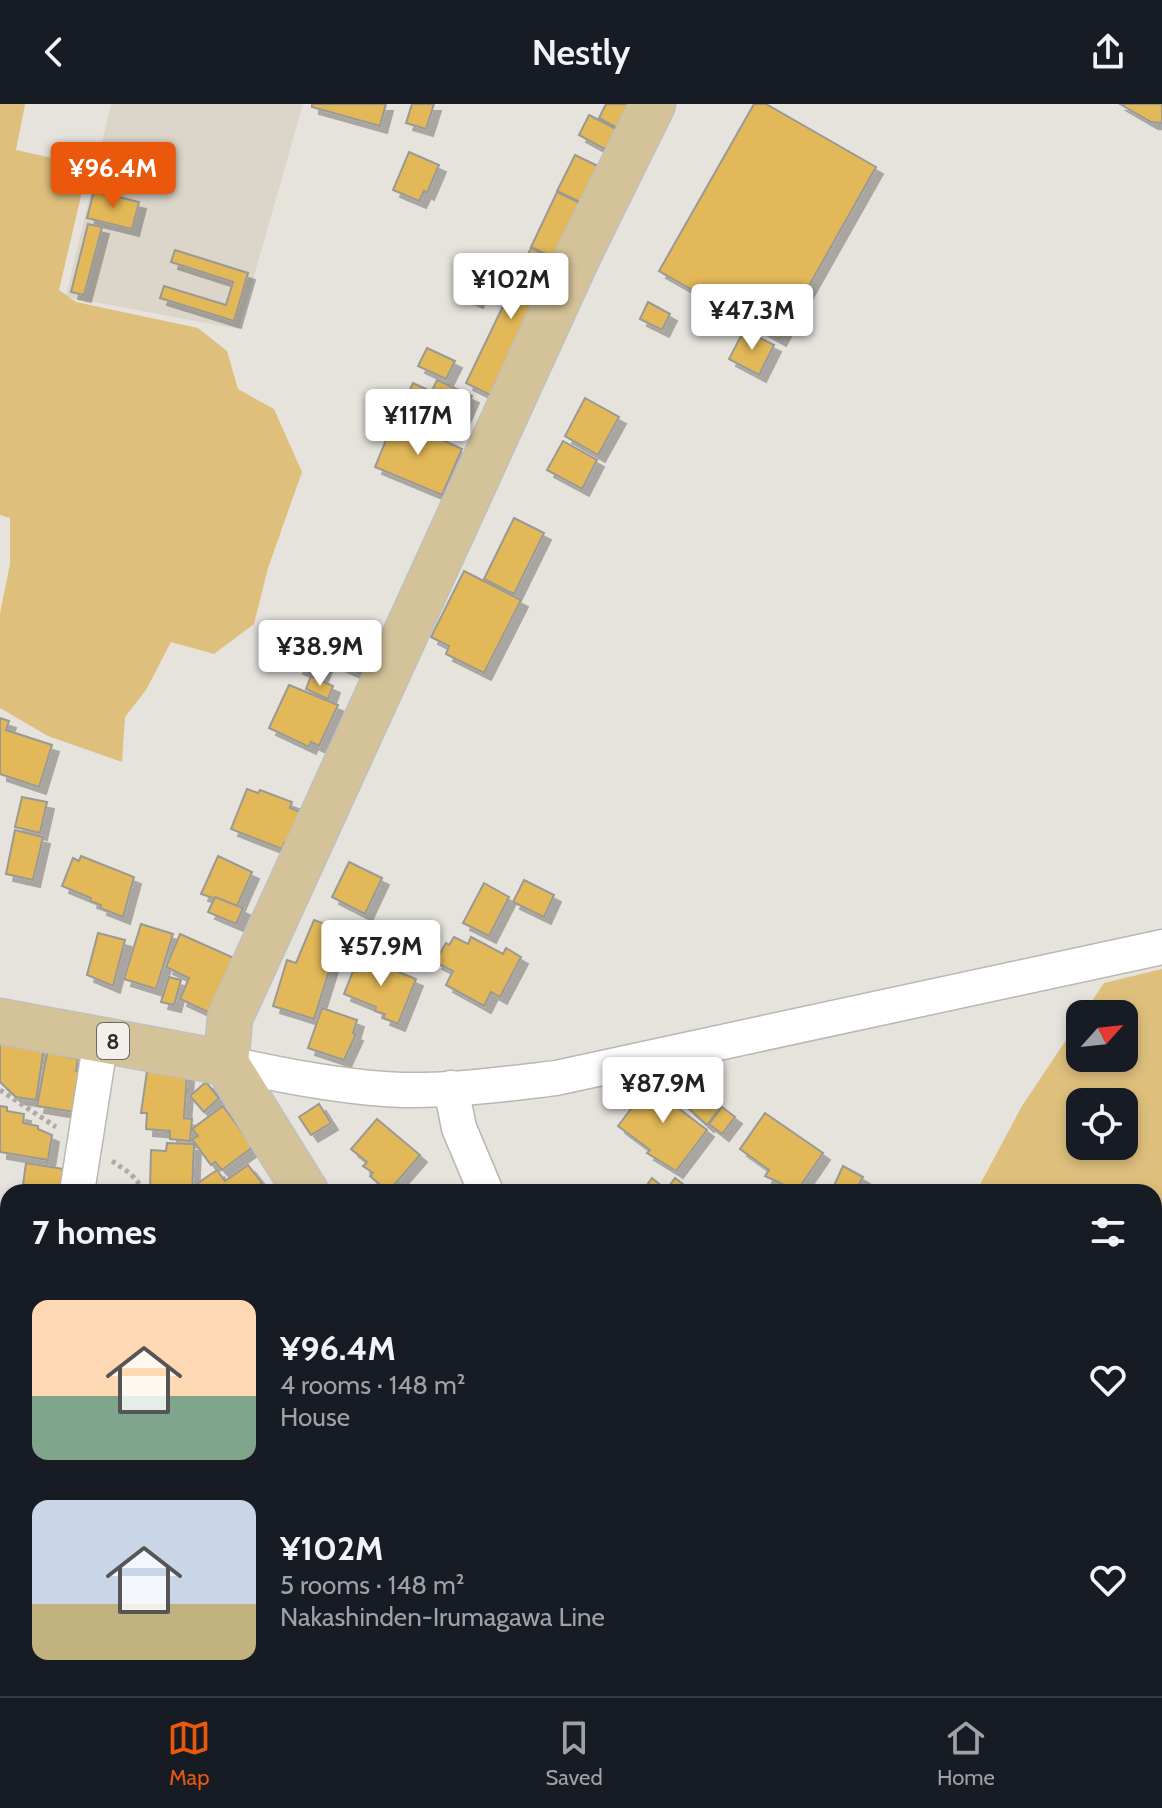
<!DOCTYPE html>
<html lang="en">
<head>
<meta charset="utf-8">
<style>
	:root { --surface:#171b24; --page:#20242c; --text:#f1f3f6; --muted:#9ea1a6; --line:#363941; --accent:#ea580c }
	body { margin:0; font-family:Cabin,sans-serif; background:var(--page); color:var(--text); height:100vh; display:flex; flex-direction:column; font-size:30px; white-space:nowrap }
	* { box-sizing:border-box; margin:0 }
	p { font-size:26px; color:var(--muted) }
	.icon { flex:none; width:44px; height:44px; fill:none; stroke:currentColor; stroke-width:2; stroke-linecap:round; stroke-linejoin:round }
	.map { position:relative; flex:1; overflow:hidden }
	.sheet { position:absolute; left:0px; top:1080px; width:1162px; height:512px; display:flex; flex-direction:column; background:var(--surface); border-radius:24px 24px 0 0; box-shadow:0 4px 12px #0003 }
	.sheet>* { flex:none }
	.needle { width:52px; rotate:63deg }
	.controls { position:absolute; left:1066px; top:896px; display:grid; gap:16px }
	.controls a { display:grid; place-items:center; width:72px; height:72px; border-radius:16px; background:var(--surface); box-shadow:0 4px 12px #0003; font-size:40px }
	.price { position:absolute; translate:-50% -68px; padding:0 18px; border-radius:8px; background:#fff; color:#222; font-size:26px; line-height:52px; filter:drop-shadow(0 2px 4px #0008) }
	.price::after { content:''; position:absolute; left:50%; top:48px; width:24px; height:18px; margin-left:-12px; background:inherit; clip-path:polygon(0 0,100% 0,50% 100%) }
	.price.on { background:var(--accent); color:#fff }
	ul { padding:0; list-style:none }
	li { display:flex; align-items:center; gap:24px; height:200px; padding:0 32px }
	li span { display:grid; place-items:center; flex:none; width:224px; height:160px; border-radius:16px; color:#555 }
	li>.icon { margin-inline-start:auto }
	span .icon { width:96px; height:96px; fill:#fffc; stroke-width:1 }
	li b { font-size:34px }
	h2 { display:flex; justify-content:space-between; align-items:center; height:96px; padding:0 32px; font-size:34px }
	header { display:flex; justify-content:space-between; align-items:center; height:104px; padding:0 32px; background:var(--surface); font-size:36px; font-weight:600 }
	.dock { display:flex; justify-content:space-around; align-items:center; height:112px; border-top:2px solid var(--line); background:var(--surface); font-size:22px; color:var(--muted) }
	.dock a { display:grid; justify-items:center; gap:4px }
	.dock .on { color:var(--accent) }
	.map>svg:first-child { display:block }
	.built { fill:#dcd6ca }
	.green { fill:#debf7c; fill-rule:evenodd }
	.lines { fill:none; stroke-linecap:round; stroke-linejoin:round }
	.stream { stroke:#ba912d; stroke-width:9 }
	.building { fill:#e2b859; stroke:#9b9993; stroke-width:2; filter:url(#shadow) }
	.minor-casing { stroke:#b9b7b1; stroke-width:37 }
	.major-casing { stroke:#c0c0bf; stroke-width:47 }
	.path { stroke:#adaaa5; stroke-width:5; stroke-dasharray:4 4; stroke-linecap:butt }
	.minor { stroke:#fff; stroke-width:34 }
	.major { stroke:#d4c299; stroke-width:44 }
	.labels { text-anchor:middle; stroke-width:6; stroke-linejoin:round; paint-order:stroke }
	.shield { fill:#f3f0eb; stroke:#696865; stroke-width:2 }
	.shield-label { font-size:22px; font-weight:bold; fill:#2e2d2b }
</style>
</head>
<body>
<header><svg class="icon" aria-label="back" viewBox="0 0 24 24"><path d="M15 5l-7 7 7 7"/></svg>Nestly<svg class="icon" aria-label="share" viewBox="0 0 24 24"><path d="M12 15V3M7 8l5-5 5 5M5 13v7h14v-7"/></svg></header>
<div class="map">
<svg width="1162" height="1592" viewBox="0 0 1162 1592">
	<defs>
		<filter id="shadow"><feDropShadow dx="7" dy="7" stdDeviation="0" flood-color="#0004"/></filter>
	</defs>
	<rect width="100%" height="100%" fill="#e6e3dd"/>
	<polygon class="built" points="111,0 303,0 239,225 66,193"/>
	<g class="green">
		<polygon points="0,0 25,0 16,46 88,62 59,186 76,198 198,224 227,247 238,285 274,305 302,368 268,464 254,520 214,550 171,538 146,586 125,613 122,658 48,632 0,604 0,509 10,460 10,414 0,411"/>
		<path d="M1162,865V1187L1154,1183V1088H976L1022,1002L1080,915V954H1124V910H1083L1104,879ZM1124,998V1042H1080V998Z"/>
	</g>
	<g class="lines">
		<polyline class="stream" points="405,1584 411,1592"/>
	</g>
	<g class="building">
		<polygon points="312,0 386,0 380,22 312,3"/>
		<polygon points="412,0 434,0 426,25 406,19"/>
		<polygon points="606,0 634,0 621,26 599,14"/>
		<polygon points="754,0 766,0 876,63 779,235 659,167"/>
		<polygon points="1120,0 1162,0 1162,19 1151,18"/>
		<polygon points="589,11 620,27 610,48 579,31"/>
		<polygon points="409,48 439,61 427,89 424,87 419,97 393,86"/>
		<polygon points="575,51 602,64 584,100 557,87"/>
		<polygon points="94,87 139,98 132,125 87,114"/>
		<polygon points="557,88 582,100 557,155 531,143"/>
		<polygon points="88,120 102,123 84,191 71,188"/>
		<polygon points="531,144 556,156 490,291 466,279"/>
		<polygon points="175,146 248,169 234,217 160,194 164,182 226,201 233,178 171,158"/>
		<polygon points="472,156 491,164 476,197 457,189"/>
		<polygon points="648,198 670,210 662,226 640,215"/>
		<polygon points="744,226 774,241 759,271 729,255"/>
		<polygon points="427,244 455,257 446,275 418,262"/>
		<polygon points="437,276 472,292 458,323 424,304"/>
		<polygon points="413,279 426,285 415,309 402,303"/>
		<polygon points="585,294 619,313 598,351 565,332"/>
		<polygon points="395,314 462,345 442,391 375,363"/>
		<polygon points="563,337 597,356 582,385 547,366"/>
		<polygon points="514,414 544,429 514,490 484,475"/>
		<polygon points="464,467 521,496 484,569 446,550 449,542 431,533"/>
		<polygon points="310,531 333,542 320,573 296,563"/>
		<polygon points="352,537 371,546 360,570 340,561"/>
		<polygon points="311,572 333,582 328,595 306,585"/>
		<polygon points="289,581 338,601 319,642 311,638 309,643 269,624"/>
		<polygon points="0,614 9,617 6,626 52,641 39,683 0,670"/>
		<polygon points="247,685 258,689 260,686 292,698 290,704 300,708 288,740 284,739 282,745 231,725"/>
		<polygon points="22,693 47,698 40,729 15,723"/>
		<polygon points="15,726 43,733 33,776 6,770"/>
		<polygon points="81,752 134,773 123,813 100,804 101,801 90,797 91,794 62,782 73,754 79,757"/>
		<polygon points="218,752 252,768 237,802 201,790"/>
		<polygon points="349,758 382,774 365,810 332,793"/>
		<polygon points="524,776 554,791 544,813 513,798"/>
		<polygon points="484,779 509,793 489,832 463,819"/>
		<polygon points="215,793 243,804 236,820 208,808"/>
		<polygon points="314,816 342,826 314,915 273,902 287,856 296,859"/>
		<polygon points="141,820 173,830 156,885 124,875"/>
		<polygon points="98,829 125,836 113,882 87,871"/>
		<polygon points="180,830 234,854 210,909 180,895 189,874 166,863"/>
		<polygon points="454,833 468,840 471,833 503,850 506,844 521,853 500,893 491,888 484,902 446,881 453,867 435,858 446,839 449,841"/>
		<polygon points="359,852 416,875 398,920 383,914 385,910 375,907 376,903 344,890"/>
		<polygon points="169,873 181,876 174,901 161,898"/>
		<polygon points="322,904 357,916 353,929 356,930 344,956 308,944"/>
		<polygon points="0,937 44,943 36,996 16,993 0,978"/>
		<polygon points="48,944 66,947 65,952 78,955 76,967 87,969 81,1009 37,1002"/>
		<polygon points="147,967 187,970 184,1014 192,1015 190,1037 170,1035 170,1027 146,1025 147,1009 141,1009"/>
		<polygon points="656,972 680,991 673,1000 707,1026 676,1067 647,1049 650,1046 618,1022"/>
		<polygon points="206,978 219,994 204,1008 190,992"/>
		<polygon points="701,987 721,1003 707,1021 688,1004"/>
		<polygon points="319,1000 331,1019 311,1031 299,1013"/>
		<polygon points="0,1002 7,1003 7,1007 24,1010 23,1019 38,1022 38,1025 52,1031 48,1056 0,1048"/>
		<polygon points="223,1002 253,1043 222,1066 215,1058 211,1061 192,1035 198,1032 192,1025"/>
		<polygon points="722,1003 735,1013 722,1030 709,1020"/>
		<polygon points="765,1009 823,1049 797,1087 765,1072 769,1066 740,1045"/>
		<polygon points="377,1015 420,1051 388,1088 370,1072 373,1069 363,1062 367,1058 351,1045"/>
		<polygon points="167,1039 194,1040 192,1088 150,1085 151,1046 166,1047"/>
		<polygon points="26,1059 64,1065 60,1088 22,1088"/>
		<polygon points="248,1061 262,1079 249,1088 195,1088 198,1085 195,1081 217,1066 225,1077"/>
		<polygon points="843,1062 863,1073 855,1088 831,1088"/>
		<polygon points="652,1074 669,1088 642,1088"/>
		<polygon points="675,1074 684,1081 679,1088 667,1085"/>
		<polygon points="3,1110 8,1111 8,1137 0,1135"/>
		<polygon points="0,1146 8,1148 8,1192 7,1187 0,1186"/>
		<polygon points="1042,1584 1095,1584 1089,1592 1052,1592"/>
	</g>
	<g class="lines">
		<g class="minor-casing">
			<g id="minor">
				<path d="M226,959C283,972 344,984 403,986C454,987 505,980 556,974L1162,843"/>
				<polyline points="451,984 459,1024 486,1088"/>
				<polyline points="77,1088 101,935"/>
				<polyline points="1154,1523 1162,1513"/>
				<polyline points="1,1592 8,1548"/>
				<polyline points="746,1592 754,1584"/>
				<polyline points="1101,1592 1107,1584"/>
			</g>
		</g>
		<g class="major-casing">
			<g id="major">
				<polyline points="0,917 226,959"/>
				<polyline points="226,959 230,914 580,148 653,0"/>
				<polyline points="226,959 306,1088"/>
				<polyline points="623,1584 628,1592"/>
			</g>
		</g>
		<g class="path">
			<polyline points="0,986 56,1023"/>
			<polyline points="112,1057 131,1070 146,1088"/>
		</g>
		<use href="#minor" class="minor"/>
		<use href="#major" class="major"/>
	</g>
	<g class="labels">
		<rect class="shield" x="97" y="919" width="32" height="36" rx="6"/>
		<g class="shield-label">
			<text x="113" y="945">8</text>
		</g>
	</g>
</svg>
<div class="controls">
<a><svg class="needle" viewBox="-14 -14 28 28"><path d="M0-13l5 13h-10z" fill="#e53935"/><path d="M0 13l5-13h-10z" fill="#9ea1a6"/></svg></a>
<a><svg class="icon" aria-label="locate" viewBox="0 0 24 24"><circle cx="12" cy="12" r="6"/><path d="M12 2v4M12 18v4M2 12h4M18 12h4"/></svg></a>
</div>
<b class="price on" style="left:113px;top:106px">¥96.4M</b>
<b class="price" style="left:511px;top:217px">¥102M</b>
<b class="price" style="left:752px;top:248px">¥47.3M</b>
<b class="price" style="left:418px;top:353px">¥117M</b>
<b class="price" style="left:320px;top:584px">¥38.9M</b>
<b class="price" style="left:381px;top:884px">¥57.9M</b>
<b class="price" style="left:663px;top:1021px">¥87.9M</b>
<section class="sheet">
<h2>7 homes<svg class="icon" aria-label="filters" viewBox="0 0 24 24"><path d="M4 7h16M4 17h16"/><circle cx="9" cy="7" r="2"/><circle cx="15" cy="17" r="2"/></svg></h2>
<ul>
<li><span style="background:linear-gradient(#ffd9b3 60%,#7fa58c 0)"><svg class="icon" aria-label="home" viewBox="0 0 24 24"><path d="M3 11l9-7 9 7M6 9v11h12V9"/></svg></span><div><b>¥96.4M</b><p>4 rooms · 148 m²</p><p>House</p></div><svg class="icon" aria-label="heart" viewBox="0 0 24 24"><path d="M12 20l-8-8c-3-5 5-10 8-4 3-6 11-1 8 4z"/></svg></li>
<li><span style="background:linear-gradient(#c9d6e8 65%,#c2b280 0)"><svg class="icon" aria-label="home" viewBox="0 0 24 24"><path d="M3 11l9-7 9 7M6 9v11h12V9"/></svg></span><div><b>¥102M</b><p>5 rooms · 148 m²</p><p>Nakashinden-Irumagawa Line</p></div><svg class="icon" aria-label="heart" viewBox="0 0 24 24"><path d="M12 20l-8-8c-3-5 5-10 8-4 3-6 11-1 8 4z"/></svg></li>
</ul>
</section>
</div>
<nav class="dock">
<a class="on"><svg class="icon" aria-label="map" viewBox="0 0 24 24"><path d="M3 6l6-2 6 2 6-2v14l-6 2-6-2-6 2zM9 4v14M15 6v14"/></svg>Map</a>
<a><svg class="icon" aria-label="saved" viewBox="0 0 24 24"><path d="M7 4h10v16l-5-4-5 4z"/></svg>Saved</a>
<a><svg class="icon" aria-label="home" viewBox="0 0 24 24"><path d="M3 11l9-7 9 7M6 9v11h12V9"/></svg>Home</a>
</nav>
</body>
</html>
